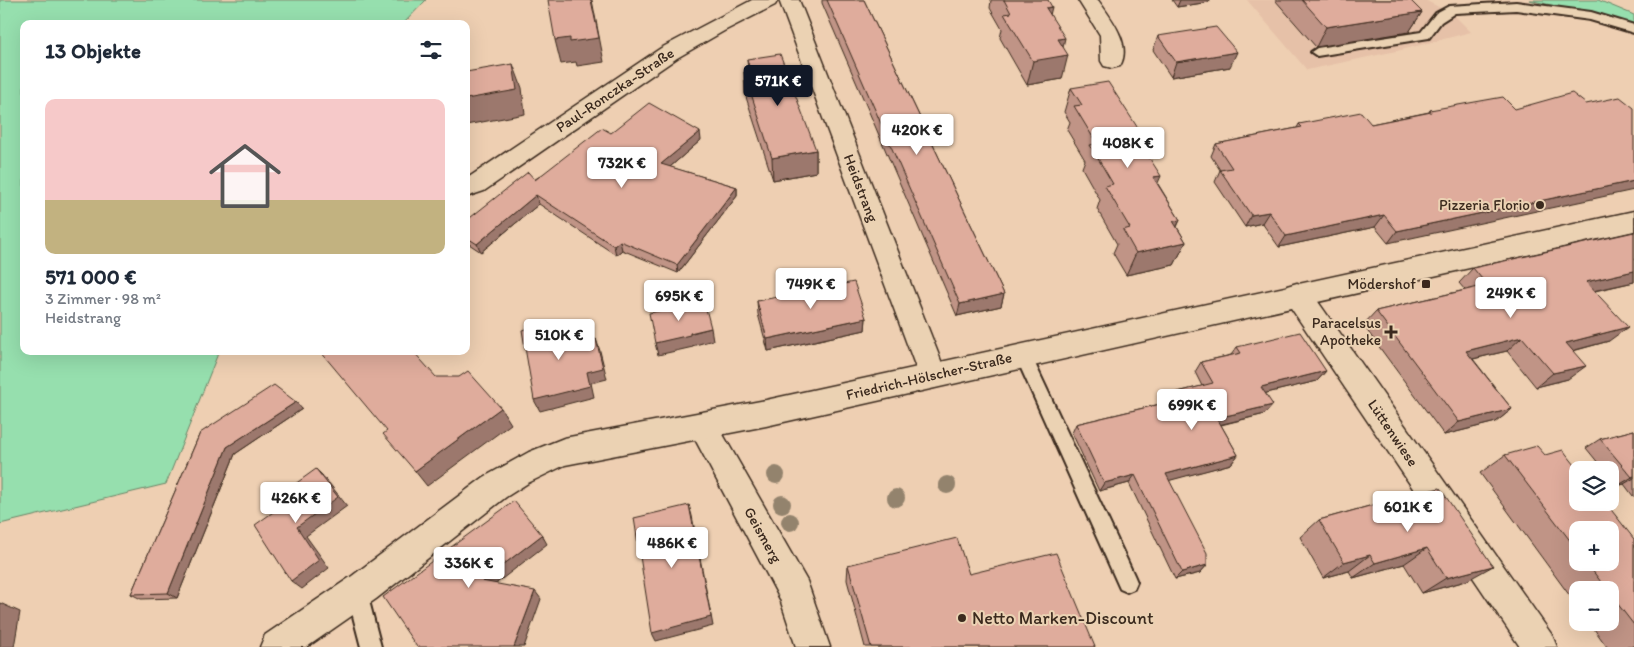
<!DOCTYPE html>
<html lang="de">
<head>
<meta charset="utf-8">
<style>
	:root { --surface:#fff; --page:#f6f6f7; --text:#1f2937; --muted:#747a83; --accent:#111827 }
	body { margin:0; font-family:Itim,sans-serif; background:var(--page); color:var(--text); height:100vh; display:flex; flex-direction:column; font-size:19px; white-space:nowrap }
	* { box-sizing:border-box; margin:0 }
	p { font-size:16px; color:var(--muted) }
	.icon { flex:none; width:28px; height:28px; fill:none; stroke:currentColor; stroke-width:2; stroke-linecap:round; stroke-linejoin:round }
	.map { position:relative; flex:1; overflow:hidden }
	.details { position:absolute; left:20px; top:20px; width:450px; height:335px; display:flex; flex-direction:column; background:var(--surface); border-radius:10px; box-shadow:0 5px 20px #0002 }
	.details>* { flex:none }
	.controls { position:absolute; left:1569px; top:461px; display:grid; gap:10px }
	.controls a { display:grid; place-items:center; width:50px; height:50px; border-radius:10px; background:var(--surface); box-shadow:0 5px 20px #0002; font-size:25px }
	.price { position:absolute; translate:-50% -42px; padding:0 11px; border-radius:5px; background:#fff; color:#222; font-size:16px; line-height:32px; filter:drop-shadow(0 1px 2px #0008) }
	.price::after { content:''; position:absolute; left:50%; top:30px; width:15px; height:11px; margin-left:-8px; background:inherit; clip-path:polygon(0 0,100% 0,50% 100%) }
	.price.active { background:var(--accent); color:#fff }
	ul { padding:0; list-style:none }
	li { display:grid; align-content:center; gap:10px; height:265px; padding:0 25px }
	li span { display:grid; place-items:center; height:155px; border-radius:10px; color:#555 }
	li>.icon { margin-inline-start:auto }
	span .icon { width:90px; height:90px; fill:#fffc; stroke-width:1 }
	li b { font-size:21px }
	h2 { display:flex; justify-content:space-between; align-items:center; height:60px; padding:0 25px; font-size:21px }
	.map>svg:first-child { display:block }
	.built { fill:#e6c1a8 }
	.green { fill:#96dfae; stroke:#688466 }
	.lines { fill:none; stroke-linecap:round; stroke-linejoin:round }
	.service-casing { stroke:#3b2a1e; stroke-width:4 }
	.minor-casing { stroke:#3b2a1e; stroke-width:3 }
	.tertiary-casing { stroke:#3b2a1e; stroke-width:3 }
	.service { fill:#ebd2b3; fill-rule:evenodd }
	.minor { fill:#ebd2b3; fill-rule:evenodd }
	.tertiary { fill:#ebd2b3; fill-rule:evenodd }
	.tree { fill:#93836d }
	.wall { fill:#c09486; stroke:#3b2a1e; fill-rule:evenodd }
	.shaded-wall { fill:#9c786d; stroke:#3b2a1e }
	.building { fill:#dfac9c; stroke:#3b2a1e }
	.poi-dot { fill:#3b2a1e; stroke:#ebd2b3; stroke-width:2 }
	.labels { text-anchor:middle; stroke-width:4; stroke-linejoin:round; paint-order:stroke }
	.street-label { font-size:15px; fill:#3b2a1e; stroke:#ebd2b3 }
	.poi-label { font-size:15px; fill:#3b2a1e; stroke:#ebd2b3; text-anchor:end }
	.near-poi-label { font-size:18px; fill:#3b2a1e; stroke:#ebd2b3; text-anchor:start }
</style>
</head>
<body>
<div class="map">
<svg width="1634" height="647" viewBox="0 0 1634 647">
	<rect width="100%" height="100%" fill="#eecfb2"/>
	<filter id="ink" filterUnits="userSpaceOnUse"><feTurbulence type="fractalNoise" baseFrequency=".02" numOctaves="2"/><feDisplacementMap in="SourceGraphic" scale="10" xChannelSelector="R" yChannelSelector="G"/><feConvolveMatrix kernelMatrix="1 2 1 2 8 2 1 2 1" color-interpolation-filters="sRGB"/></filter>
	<g filter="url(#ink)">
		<polygon class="built" points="1247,0 1425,0 1454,15 1471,32 1401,50 1307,70"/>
		<g class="green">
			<polygon points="0,0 426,0 403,24 24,24 24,351 219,351 166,484 0,524"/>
			<polygon points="1529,0 1598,0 1634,15 1634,24"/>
		</g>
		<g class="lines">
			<g class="service-casing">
				<g id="service">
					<polygon points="1516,2 1591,12 1634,25 1634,33 1590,20 1516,10 1455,13 1441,22 1429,38 1317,56 1311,52 1317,48 1421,32 1436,13 1449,6"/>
					<polygon points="1023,348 1029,350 1031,355 1134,575 1137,582 1134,589 1127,592 1120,589 1015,355 1017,350"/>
					<polygon points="357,583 364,586 367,593 381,647 361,647 347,593 350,586"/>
				</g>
			</g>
			<g class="minor-casing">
				<g id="minor">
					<polygon points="752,0 778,0 775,5 724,31 677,58 484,191 466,197 466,179 661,48"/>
					<polygon points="779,0 799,0 947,376 943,385 933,388 923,385 919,376"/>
					<path d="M1078,0H1098C1110,17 1133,45 1120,66L1112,68L1104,66L1101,61L1100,35Z"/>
					<polygon points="1297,283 1307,286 1552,635 1557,647 1520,647 1287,302 1284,294 1287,286"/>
					<polygon points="703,413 713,417 807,581 830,647 796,647 780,599 688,426 693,417"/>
				</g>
			</g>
			<g class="tertiary-casing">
				<polygon id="tertiary" points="1634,211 1634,231 766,426 565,465 528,483 506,497 376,599 307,647 260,647 265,635 352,576 484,477 529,452 564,438 766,400"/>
			</g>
			<use href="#service" class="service"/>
			<use href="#minor" class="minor"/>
			<use href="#tertiary" class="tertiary"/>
		</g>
		<g class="tree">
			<circle cx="776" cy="475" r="9"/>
			<circle cx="947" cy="485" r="9"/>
			<circle cx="896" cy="498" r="9"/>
			<circle cx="782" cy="504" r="9"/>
			<circle cx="790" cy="522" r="9"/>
		</g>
		<g class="wall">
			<polygon points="822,0 864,0 1004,294 1001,306 957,316 822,3"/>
			<polygon points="991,0 1048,0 1050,14 1063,47 1062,79 1027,85 1000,38 1002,29 990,8"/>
			<polygon points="1172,0 1210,0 1209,2 1177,7"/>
			<polygon points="1275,0 1410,0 1422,12 1409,32 1316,47"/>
			<polygon points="1158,36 1230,67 1171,77 1153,50"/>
			<polygon points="747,59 816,150 816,172 773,180 745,94 744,72 748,71"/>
			<polygon points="1071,88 1143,136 1140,144 1158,184 1180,220 1177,227 1186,242 1174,265 1126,275 1113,253 1117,244 1097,209 1100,200 1082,168 1085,160 1067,130 1070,122 1064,112"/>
			<polygon points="1515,109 1388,243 1375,227 1279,247 1262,223 1245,227 1215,182 1220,170 1211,156 1216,144 1297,128 1299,124 1371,124 1429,112 1430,110"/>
			<polygon points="611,133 701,140 670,167 737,187 737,196 678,273 622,250 616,255 539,204 481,252 466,242 466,221"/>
			<polygon points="1634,232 1634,282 1595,291 1609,341 1573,351 1568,379 1536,387 1507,351 1473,359 1512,409 1496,422 1444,435 1363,325 1376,311 1465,290 1459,283 1473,268"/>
			<polygon points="757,301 866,318 865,330 768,351 758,314"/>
			<polygon points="1237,347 1326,371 1317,381 1266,393 1265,414 1221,425 1238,455 1231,464 1169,480 1207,565 1200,573 1175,579 1129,483 1099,491 1072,433 1076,424 1160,404 1166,395 1202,386 1195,372 1201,362 1231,355"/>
			<polygon points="302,409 235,454 177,598 141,599 131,594 200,433"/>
			<polygon points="1634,430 1634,496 1633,496 1624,484 1617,486 1610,477 1610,470 1604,470 1586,448 1600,439"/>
			<path d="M1505,455H1545L1634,539V647H1607L1589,622H1610V590H1578V607L1480,473ZM1578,530L1610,562H1578Z"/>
			<polygon points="1391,500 1466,581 1422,593 1404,564 1353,578 1349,571 1323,578 1300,537 1319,520"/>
			<polygon points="848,565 969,574 1095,647 865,647 847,580"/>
		</g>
		<g class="shaded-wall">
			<polygon points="591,0 592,0 604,62 577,66 576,62 561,64 555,40"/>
			<polygon points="1180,0 1210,0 1209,2 1177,7"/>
			<polygon points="1052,7 1046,31 1046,8"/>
			<polygon points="1422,12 1409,32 1316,47 1326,27"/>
			<polygon points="1065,38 1061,56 1068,55 1062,79 1027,85 1033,61 1058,39"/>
			<polygon points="1237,52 1230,67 1171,77 1176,62"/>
			<polygon points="513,64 522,88 525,114 466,125 466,99"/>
			<polygon points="700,132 701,140 663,173 661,164"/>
			<polygon points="1143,136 1134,159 1136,137"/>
			<polygon points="816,150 816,172 773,180 772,158"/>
			<polygon points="1161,176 1151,199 1153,177"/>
			<polygon points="1634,181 1634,190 1388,243 1397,231"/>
			<polygon points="737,187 737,196 678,273 677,265"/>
			<polygon points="536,195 539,204 481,252 477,244"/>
			<polygon points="1269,212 1262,223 1245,227 1251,215"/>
			<polygon points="1384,215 1375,227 1279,247 1286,236"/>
			<polygon points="1180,220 1169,242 1173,221"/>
			<polygon points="620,241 622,250 616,255 614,246"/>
			<polygon points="1186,242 1174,265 1126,275 1136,253"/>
			<polygon points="1634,271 1634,282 1570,296 1586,282"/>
			<polygon points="1004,294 1001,306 957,316 960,304"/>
			<polygon points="866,318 865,330 768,351 767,339"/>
			<polygon points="556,322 561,334 564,352 559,340"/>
			<polygon points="1628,327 1609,341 1549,357 1566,343"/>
			<polygon points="711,328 713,340 692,346 693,347 658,355 655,343"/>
			<polygon points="1522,337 1507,351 1451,364 1466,351"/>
			<polygon points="596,339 600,351 607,379 591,383 594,397 540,411 534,400 587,372"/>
			<polygon points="1586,366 1568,379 1536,387 1553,373"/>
			<polygon points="1326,371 1317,381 1254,396 1261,387"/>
			<polygon points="296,402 302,409 235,454 177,598 168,593 227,447"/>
			<polygon points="1273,405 1265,414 1210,427 1217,418"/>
			<polygon points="501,408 511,424 427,486 415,471"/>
			<polygon points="1512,409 1496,422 1444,435 1459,422"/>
			<polygon points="1238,455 1231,464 1160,483 1166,474"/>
			<polygon points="316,469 325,478 347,506 306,536 329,568 302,589 291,581 297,527"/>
			<polygon points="1135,475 1129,483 1099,491 1104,483"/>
			<polygon points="1634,476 1634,478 1624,484 1617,486"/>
			<polygon points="689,505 692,516 713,626 656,641 652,633"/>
			<polygon points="542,535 547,544 489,589 482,581"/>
			<polygon points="1427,548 1404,564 1353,578 1375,563"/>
			<polygon points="1370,555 1349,571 1323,578 1344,562"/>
			<polygon points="1207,565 1200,573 1175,579 1182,572"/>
			<polygon points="1493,566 1466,581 1422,593 1446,578"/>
			<polygon points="535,591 541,599 524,647 514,647"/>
			<polygon points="0,603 20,612 14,647 0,647"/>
		</g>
		<g class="building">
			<polygon points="548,0 591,0 599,38 570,42 570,38 555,40"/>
			<polygon points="827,0 864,0 1004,294 960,304"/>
			<polygon points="1004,0 1048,0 1052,7 1046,8 1065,38 1058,39 1068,55 1033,61 1004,14 1011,13"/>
			<polygon points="1302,0 1410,0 1422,12 1326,27"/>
			<polygon points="1216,27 1237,52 1176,62 1158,36"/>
			<polygon points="780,54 816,150 772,158 744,72 750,70 747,59"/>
			<polygon points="513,64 517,90 466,99 466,72"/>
			<polygon points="1108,82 1143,136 1136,137 1161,176 1153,177 1180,220 1173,221 1186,242 1136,253 1123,230 1130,228 1105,186 1113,184 1090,145 1097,144 1074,106 1082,105 1071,88"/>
			<polygon points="1572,93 1586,104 1620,97 1634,108 1634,181 1397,231 1384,215 1286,236 1269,212 1251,215 1220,170 1232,168 1216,144 1302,127 1299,124 1361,112 1371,124 1431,112 1430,110 1503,97 1515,109"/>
			<polygon points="649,103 700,132 661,164 737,187 677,265 620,241 614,246 536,195 477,244 466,237 466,221 528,172 535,180 602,128 611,133"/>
			<polygon points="1634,232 1634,271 1586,282 1628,327 1566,343 1586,366 1553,373 1522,337 1466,351 1512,409 1459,422 1376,311 1487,285 1473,268"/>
			<polygon points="854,282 866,318 767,339 757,301"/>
			<polygon points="704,301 711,328 690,333 690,335 655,343 649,313"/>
			<polygon points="556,322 559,340 579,335 581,343 596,339 603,368 587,372 590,386 534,400 522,330"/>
			<polygon points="1300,332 1326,371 1261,387 1273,405 1217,418 1238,455 1166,474 1207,553 1207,565 1182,572 1135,475 1104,483 1076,424 1169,402 1166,395 1213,383 1201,362 1241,353 1237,347"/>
			<polygon points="320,351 413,351 436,377 459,377 468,371 501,408 415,471 383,434 387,431"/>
			<polygon points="274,385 296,402 227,447 168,593 131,594 200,433"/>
			<polygon points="1634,430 1634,476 1632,477 1600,439"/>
			<polygon points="1537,446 1545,455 1563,450 1579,470 1578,470 1578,502 1605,502 1634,539 1634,625 1610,594 1610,590 1607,590 1586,562 1610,562 1610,530 1578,530 1578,551 1505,455"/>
			<polygon points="316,469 338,497 297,527 319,560 291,581 255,525 297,495 291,487"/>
			<polygon points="1440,488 1493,566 1446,578 1427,548 1375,563 1370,555 1344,562 1319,520 1391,500"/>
			<polygon points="514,501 542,535 482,581 535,591 514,647 417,647 383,597"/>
			<polygon points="689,505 711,617 652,633 634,518"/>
			<polygon points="957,538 969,574 1056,553 1095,647 871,647 848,565"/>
		</g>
	</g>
	<g class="poi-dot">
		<circle cx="1540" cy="205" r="5"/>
		<rect x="1421" y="279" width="10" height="10" rx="2.5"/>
		<path d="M1388.5 324.5h5v5h5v5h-5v5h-5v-5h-5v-5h5z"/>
		<circle cx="962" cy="618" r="5"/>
	</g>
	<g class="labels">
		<g class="street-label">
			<text transform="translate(615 90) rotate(-34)" y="5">Paul-Ronczka-Straße</text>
			<text transform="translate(861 188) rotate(69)" y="5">Heidstrang</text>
			<text transform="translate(929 376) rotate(-13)" y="5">Friedrich-Hölscher-Straße</text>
			<text transform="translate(1393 433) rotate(56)" y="5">Lüttenwiese</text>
			<text transform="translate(763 535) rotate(61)" y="5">Geismerg</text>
		</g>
		<g class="poi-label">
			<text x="1530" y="210">Pizzeria Florio</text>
			<text x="1416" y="289">Mödershof</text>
			<text x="1381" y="328">Paracelsus<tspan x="1381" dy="17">Apotheke</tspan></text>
		</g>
		<g class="near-poi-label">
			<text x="972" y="624">Netto Marken-Discount</text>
		</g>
	</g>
</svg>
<div class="controls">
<a><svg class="icon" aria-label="layers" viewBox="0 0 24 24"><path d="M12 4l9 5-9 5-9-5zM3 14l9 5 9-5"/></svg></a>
<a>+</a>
<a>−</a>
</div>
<b class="price active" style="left:778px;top:107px">571K €</b>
<b class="price" style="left:917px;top:156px">420K €</b>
<b class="price" style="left:1128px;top:169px">408K €</b>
<b class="price" style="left:622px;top:189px">732K €</b>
<b class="price" style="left:811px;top:310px">749K €</b>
<b class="price" style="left:1511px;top:319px">249K €</b>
<b class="price" style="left:679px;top:322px">695K €</b>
<b class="price" style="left:559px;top:361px">510K €</b>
<b class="price" style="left:1192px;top:431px">699K €</b>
<b class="price" style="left:296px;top:524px">426K €</b>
<b class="price" style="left:1408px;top:533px">601K €</b>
<b class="price" style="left:672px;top:569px">486K €</b>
<b class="price" style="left:469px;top:589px">336K €</b>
<section class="details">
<h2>13 Objekte<svg class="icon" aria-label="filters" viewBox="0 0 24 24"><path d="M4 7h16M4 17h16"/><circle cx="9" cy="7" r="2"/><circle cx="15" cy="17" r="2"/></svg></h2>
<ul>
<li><span style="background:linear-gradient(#f6c9c9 65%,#c2b280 0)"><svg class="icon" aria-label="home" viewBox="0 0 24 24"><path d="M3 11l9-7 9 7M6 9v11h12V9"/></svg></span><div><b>571 000 €</b><p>3 Zimmer · 98 m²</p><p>Heidstrang</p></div></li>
</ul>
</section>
</div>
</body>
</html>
